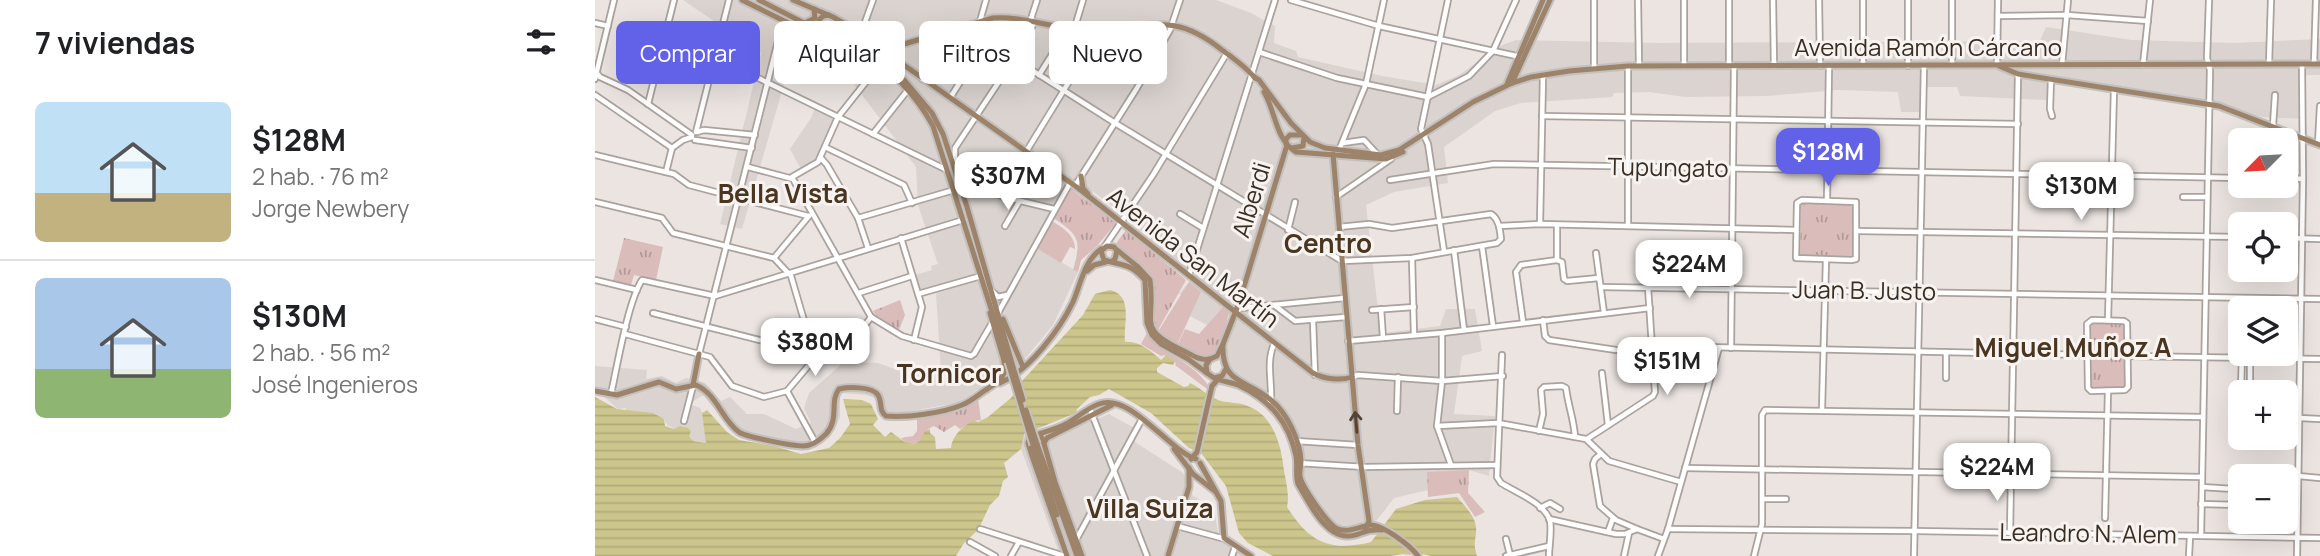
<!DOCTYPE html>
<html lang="es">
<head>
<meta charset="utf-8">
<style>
	:root { --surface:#fff; --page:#f6f6f6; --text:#202124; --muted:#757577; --line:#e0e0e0; --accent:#6262e8 }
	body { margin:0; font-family:Manrope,sans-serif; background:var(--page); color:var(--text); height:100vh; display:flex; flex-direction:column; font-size:26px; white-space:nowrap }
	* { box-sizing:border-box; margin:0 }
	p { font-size:23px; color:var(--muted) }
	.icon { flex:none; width:38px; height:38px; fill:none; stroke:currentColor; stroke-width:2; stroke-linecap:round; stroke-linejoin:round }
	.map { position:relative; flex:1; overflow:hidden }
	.details { display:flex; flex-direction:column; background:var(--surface); width:595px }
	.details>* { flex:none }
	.hud { position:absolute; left:21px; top:21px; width:665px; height:63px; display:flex; gap:14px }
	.needle { width:46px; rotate:246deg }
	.controls { position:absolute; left:1633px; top:128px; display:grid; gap:14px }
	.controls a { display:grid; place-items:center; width:70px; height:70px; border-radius:10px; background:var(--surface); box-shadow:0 7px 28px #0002; font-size:35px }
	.price { position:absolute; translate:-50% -60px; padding:0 16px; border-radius:14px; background:#fff; color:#222; font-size:23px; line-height:46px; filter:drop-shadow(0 2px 4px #0008) }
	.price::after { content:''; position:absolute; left:50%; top:42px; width:21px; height:16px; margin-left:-10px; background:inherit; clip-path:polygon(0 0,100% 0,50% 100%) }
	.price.on { background:var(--accent); color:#fff }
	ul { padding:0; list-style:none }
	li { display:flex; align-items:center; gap:21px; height:175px; padding:0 35px }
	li+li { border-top:2px solid var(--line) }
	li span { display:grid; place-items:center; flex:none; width:196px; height:140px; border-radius:10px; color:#555 }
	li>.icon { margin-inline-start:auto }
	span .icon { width:84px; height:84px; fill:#fffc; stroke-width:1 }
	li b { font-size:30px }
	h2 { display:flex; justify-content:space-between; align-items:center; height:84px; padding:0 35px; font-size:30px }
	.chip { padding:0 24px; border-radius:10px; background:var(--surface); box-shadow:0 7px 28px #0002; font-size:24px; line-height:63px }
	.chip.on { background:var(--accent); color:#fff }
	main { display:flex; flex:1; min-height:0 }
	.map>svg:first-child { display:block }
	.built { fill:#dad3cf }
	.grass { fill:url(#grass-tufts) }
	.garden { fill:#dabcbb }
	.water { fill:url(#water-rules) }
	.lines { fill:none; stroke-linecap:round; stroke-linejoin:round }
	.minor-casing { stroke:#aba29d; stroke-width:8 }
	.major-casing { stroke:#c4c0bd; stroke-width:9 }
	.minor { stroke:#fff; stroke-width:4.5 }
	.major { stroke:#9d8369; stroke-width:5 }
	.major-bridge-casing { stroke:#c4c0bd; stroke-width:9; stroke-linecap:butt }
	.major-bridge { stroke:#9d8369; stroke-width:5 }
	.oneway { stroke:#534334 }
	.labels { text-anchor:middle; stroke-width:6; stroke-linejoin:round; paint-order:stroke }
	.street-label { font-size:24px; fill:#3a2e23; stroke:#f7f3f1 }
	.neighbourhood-label { font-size:26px; font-weight:bold; fill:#4a3620; stroke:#f7f3f1 }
</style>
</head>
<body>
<main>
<section class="details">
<h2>7 viviendas<svg class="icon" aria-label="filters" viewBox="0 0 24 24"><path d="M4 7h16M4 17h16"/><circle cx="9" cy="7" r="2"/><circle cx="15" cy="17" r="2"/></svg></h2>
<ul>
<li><span style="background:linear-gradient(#bfe0f5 65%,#c2b280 0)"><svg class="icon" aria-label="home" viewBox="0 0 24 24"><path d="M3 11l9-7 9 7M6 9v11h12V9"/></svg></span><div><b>$128M</b><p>2 hab. · 76 m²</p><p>Jorge Newbery</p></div></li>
<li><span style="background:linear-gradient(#a9c7e8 65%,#8fb573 0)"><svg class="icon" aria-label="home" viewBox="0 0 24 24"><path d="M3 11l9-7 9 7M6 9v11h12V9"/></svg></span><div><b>$130M</b><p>2 hab. · 56 m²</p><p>José Ingenieros</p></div></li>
</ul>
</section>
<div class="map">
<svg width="1725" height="556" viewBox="0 0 1725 556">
	<defs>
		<pattern id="grass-tufts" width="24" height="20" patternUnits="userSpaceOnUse" patternTransform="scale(1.75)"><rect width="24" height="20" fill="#dabcbb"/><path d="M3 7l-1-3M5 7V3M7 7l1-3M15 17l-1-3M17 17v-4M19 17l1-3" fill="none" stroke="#b29998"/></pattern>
		<pattern id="water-rules" width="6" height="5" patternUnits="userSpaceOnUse" patternTransform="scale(1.75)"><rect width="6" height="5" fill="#ccc68d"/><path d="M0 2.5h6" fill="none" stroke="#b0aa79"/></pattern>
	</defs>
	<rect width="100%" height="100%" fill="#ebe4e1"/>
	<g class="built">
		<polygon points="88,0 621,0 656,13 680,26 679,43 701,51 703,57 787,76 841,85 864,75 907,45 921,40 1064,43 1445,41 1451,27 1537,40 1639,43 1725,39 1725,75 1711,75 1709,119 1668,117 1590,99 1458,84 1451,100 1365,96 1362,87 1331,87 1332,112 1306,112 1303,92 1243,90 1172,96 1090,97 1055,92 1019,93 1017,97 926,103 900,111 849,147 853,183 799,192 771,205 782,301 789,333 845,326 851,309 880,309 887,351 867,356 859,414 900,416 894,476 874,470 832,476 833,490 799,498 782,520 757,526 744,525 738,522 709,480 707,455 684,405 668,389 643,378 635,367 631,352 640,320 633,315 628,307 612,325 595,316 600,305 584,294 600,275 607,244 595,273 540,226 538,221 485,182 457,221 442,246 443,249 483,272 458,325 429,360 400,376 373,397 360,403 303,414 291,413 286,400 271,395 248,393 245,397 245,417 240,429 233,438 208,448 141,434 108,395 94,404 105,408 107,413 112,443 98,441 94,436 72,425 69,419 31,411 31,408 23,409 7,395 0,393 0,366 52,370 51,379 67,376 81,383 91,378 110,383 126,401 135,397 152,414 169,414 201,429 216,423 209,408 214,393 249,362 283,363 311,373 346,372 341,293 352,290 350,284 325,292 320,275 337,270 336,266 343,264 323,205 321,167 259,84 196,60 147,229 125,224 166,53"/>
		<polygon points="220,108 239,118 220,160 206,169 195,149 216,118"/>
		<polygon points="495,409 500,420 514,414 539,428 540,442 588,473 597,495 619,509 623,532 629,543 651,556 463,556 462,547 426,449 427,438 429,434 434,437 465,427"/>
	</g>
	<g class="grass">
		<path d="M475,188L521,223L502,246L486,260L483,272L478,270C487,239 484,235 457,217Z"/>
		<polygon points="1208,202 1258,202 1261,205 1260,255 1257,258 1205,257 1206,204"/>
		<polygon points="531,230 591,280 563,330 558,325 558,280 554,274 522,245 522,242"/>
		<polygon points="29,238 68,247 61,280 39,275 36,285 18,281"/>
		<polygon points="305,300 310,315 303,332 281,316 278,311"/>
		<path d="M628,307L634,312C631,324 625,360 608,357C600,355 590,349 582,346L590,329L604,334Z"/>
		<polygon points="1497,323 1528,323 1530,326 1530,386 1528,388 1497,388 1495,386 1495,325"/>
		<path d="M552,333C567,355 596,360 613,385L612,389L580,365L581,363L570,355L566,356L546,344Z"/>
		<polygon points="383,399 386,420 378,421 365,429 360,425 349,432 339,426 333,429 325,440 320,444 310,442 306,438 318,436 322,431 322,418 373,406"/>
		<polygon points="874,470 873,493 890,512 880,517 864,493 833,497 832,472"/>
	</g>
	<g class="garden">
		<path d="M457,221C468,228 480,235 480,249L475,247L466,263L443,249Z"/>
		<polygon points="594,282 606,292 582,345 571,339 564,330"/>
	</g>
	<path class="water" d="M515,290C539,296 528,323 530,342C543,340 556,351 566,360L571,355L580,361L578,365L568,363L562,368V372L589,387L593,386L595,383C604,387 613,396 623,400C631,403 641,402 650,405C676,413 685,440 688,464C690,479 695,494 692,507C715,543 735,552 776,542L801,509L830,500L862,497C869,505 880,516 881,527C882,539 877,540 882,556H836C826,552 817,556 808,554L795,556H678L653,543L644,533L631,486L606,453L594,448L556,413L514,389L504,395L495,397L482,409L481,413L429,434L426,449L409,463L413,477L408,481L404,496L395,505L383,530L369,543L361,556H0V397L22,409L58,413L69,419L70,426L79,429L85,426L93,428L96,431L94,436L98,441L111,443L107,413L112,410L132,432L144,440L179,446L206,454L234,448L245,438L255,424L248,399L267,400L276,404L283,419L278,425L290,437L296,432L310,442L320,444L325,440L330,431L335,429V433L340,437L341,449L356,448C357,435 368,427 378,420L383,422L393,417L416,398L427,381L488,315L500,294Z"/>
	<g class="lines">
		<g class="minor-casing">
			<g id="minor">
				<polyline points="696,0 784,26 926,57"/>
				<polyline points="999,0 999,68"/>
				<polyline points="1043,0 1044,66"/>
				<polyline points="1089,0 1089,66"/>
				<polyline points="1134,0 1134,66"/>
				<polyline points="1178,0 1179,66"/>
				<polyline points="1224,0 1225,66"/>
				<polyline points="1313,0 1313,66"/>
				<polyline points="1403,16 1472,15 1553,21"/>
				<polyline points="385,21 391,0"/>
				<polyline points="435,22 442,0"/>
				<polyline points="0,23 13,26"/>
				<polyline points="439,23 419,59 360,148 360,159 367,183 375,181 409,197 459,209"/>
				<path d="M369,27L520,123L747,261L817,258L902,243L906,239C905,230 904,219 896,214L797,228L774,224L744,227"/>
				<polyline points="479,30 488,0"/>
				<polyline points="266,33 278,0"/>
				<polyline points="664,52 742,78 833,97"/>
				<polyline points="120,57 352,170"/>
				<polyline points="1674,64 1676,0"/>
				<polyline points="1719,64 1721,0"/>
				<polyline points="1268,65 1268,0"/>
				<polyline points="1357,65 1357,0"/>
				<polyline points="1402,65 1403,0"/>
				<polyline points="1467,65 1473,0"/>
				<polyline points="1548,65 1555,0"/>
				<polyline points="0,71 5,77 33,90 97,135"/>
				<polyline points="444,75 473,29"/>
				<polyline points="0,79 19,0"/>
				<polyline points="327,79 359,29"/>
				<polyline points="1456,79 1455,109 1457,116"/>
				<polyline points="0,95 77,148"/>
				<polyline points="833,97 874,76 898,51 921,0"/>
				<polyline points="355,98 391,41"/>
				<polyline points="53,104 79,0"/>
				<polyline points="947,116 1423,124"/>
				<polyline points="1678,126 1680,95"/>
				<polyline points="101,132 134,0"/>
				<polyline points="102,132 109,130 160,135"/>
				<polyline points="278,134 312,91"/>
				<polyline points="100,140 157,148"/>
				<polyline points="748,143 769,140 783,155"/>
				<polyline points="1723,144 1725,106"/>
				<polyline points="230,147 309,185 317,203"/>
				<polyline points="744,150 771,84 789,0"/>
				<polyline points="431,152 505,31"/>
				<polyline points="0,155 79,174 94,185 213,216"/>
				<polyline points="226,158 232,165 263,218 273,248"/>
				<polyline points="153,167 198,179 276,317"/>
				<polyline points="71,172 77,148 88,140 97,137"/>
				<polyline points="197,177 223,162 243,117 282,68"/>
				<polyline points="1690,178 1708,179"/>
				<polyline points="795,180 899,164 1645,178"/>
				<polyline points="480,186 542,88 575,30 585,0"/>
				<polyline points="741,197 796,159"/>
				<polyline points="1588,197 1612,197"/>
				<polygon points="1207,200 1261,202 1261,259 1256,260 1201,258 1202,203"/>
				<polyline points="1232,200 1234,66"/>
				<polyline points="0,202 67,218 78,233 179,258 196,276 220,358 192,391 169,397 137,386 115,357 30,334"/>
				<polyline points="585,214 608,228"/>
				<polyline points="263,218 359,190"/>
				<polyline points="945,224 948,75"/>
				<polyline points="410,226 424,202"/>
				<polyline points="904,226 945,224 1201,230"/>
				<polyline points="1033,226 1033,66"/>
				<polyline points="693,230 700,202"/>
				<polyline points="1262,231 1645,237"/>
				<polyline points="306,238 327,307 319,340"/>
				<polyline points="1690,238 1725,239"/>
				<polyline points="510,246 558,175 632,53"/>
				<polyline points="887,246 898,326"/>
				<polyline points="859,250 869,330"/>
				<polyline points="849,251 833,144 826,129 853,0"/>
				<polyline points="1001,253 1009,313"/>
				<polyline points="179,258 214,216"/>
				<polyline points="817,258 819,335"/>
				<polyline points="962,260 967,262 969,279 972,281 1004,278"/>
				<polyline points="594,275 680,0"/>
				<polyline points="0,280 42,290"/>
				<polyline points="1006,287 1725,299"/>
				<polyline points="397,291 403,297 412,295"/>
				<polyline points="264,293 317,276"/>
				<polyline points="323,294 386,276"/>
				<polyline points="679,305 700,321 751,317"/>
				<polyline points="786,309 788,338"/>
				<polyline points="777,310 819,307"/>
				<polyline points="641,312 646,308 750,298"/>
				<polyline points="58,313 243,360 246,358 276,317"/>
				<polyline points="403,313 475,183"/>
				<polyline points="276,317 307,336 376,356 379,354 397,323"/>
				<polyline points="0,319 31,327"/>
				<polyline points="948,320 950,336 954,340 1021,350"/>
				<polygon points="1497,320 1529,321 1532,323 1533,387 1530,390 1496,391 1493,388 1492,324"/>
				<polyline points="1513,320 1519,89"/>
				<polyline points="718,321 720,375"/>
				<polyline points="928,322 921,272 926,265 962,260 962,225"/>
				<polyline points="847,333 847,381 842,426 856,465"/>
				<polyline points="753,341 847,333 1055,308"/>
				<polyline points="1059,346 1493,355"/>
				<polyline points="1136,348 1139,66"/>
				<polyline points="1351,352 1351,378"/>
				<polyline points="104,354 188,21"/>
				<path d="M907,355L902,477L906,483C920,492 950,503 955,521C957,532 954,545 954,556"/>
				<polyline points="1533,356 1725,359"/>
				<polyline points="1655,358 1655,391"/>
				<polyline points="1007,373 1013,425"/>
				<polyline points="757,377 763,375 847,381 908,376"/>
				<polyline points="1646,389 1647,354"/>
				<polyline points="192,391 220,442"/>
				<path d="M16,394C22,367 33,301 47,280L120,296L368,220"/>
				<path d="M674,401L676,400C677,381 671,362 679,344"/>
				<polyline points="495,409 552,556"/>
				<polyline points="1227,409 1231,260"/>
				<polyline points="802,411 803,377"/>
				<polyline points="1704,418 1725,419"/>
				<polyline points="89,421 98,386"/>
				<polyline points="842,426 903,423 991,439 1014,461 1086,482"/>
				<path d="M944,431L948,414L946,390L949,387L967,386L971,388C973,405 979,420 980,437"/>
				<polyline points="992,439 1058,396 1060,392 1053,287"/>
				<polyline points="701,441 763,445"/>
				<polyline points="1006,454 1000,459 998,464 1005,506 1021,520 1042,529"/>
				<polyline points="703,463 770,467 902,465"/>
				<polyline points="1090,468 1607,477"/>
				<polyline points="1703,476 1725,478"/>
				<polyline points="1607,487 1638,489"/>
				<polyline points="1167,499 1191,499"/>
				<polyline points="1606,504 1645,505"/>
				<polyline points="945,508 955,503 965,509"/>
				<polyline points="1510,518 1513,391"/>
				<polyline points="954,519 1021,534 1030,534 1042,529 1069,539"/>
				<polyline points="582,526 630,539"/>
				<polyline points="385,529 469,556"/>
				<polyline points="1073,529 1320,531 1725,538"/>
				<polyline points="1013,532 1018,518"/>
				<polyline points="1415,533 1423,74"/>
				<polyline points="1606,536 1615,70 1612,58 1614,0"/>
				<polyline points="911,539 915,555"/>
				<polyline points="481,540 547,419"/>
				<polyline points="375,542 400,556"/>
				<polyline points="416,556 424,542"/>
				<polyline points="637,556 640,547"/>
				<polyline points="911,556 954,546"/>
				<polyline points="1029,556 1034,533"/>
				<polyline points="1063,556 1073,529 1124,348"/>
				<polyline points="1159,556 1167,524 1167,415 1170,410 1608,417"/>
				<polyline points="1319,556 1329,65"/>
				<polyline points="1594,556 1595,536"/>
				<polyline points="1702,556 1708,179 1707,64"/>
			</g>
		</g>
		<g class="major-casing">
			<g id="major">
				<polyline points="147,0 266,59 296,78"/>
				<polyline points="164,0 258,48"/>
				<polyline points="198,0 238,17 266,33 282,48 337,113 348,134 372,207 416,360"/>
				<polyline points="210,23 220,18 219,9"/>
				<polyline points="227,32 223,26 224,20 228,16 234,15"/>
				<polyline points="273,36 292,44 300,43"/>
				<path d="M257,48L270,51H285L398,18C428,16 459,28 489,31C549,36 569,4 627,50C638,58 651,67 660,78"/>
				<path d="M285,51L299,58L483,188L718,373C729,379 745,381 757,377"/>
				<path d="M266,52C296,67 322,97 338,126L413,362"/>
				<polyline points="1404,66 1423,74 1624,106 1725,145"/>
				<polyline points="659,77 664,80 696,123 715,142 730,148 786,155 804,150 878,102 917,83 936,77 974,71 1033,66 1725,64"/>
				<polyline points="917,83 955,0"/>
				<polyline points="912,84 948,0"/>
				<path d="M669,92C681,112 680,139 701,152L791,159L808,152"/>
				<polyline points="691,144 691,139 695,135 705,135"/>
				<polyline points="697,148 708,146 709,137"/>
				<polyline points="738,154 763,445 774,521 770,530"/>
				<polyline points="486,176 488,188 493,194"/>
				<path d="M522,250L543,267L555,280C561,323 540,328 589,351C597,355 605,361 614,359"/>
				<path d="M516,262L520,259L522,251L519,247L512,246L506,251L509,260C529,266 535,263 550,280L552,323L557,335L566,344L593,359L612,373"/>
				<polyline points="492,271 499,265 511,262"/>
				<polyline points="395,313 410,364"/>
				<polyline points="408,319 428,367"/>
				<path d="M628,344C626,385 652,379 676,400C692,413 705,440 706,461C706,467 704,472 705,477C708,488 733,525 743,529C753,533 764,527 775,525C787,524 816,546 823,556"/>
				<polyline points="631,369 627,376 619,378 612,373 611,365 615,359 622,356 628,344 644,303 692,145"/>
				<path d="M622,379C629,382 636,382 643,385C675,400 694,422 701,456C703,466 700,475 703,484C713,501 730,537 753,536C766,536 769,528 787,530"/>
				<path d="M405,383C434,371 465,329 478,302C486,283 489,261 506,249"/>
				<polyline points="98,385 104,354"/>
				<path d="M0,391L22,395L64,382L81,389L101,385C122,394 127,420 144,432C150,437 199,446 208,446C216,446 225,440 231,434C245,418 234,402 244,389C253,387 277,386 283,395C288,403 283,410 291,416C311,418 348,413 367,405C375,402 382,396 389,391C401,383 413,378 409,362"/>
				<polyline points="440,435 445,435 448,440 460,482 487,556"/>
				<polyline points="449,443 452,438 517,405"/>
				<polyline points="442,444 482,556"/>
				<polyline points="438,445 462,515"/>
				<polyline points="579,449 598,474 621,492"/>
				<polyline points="596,459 602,452 617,386 624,378"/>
				<polyline points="605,463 626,501 629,538 656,556"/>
				<path d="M472,556L438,459L433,443L435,437C447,432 460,430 471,424C482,418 492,408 504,404C535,392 573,450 601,459"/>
				<polyline points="573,556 594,487 594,468"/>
			</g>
		</g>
		<use href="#minor" class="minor"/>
		<use href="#major" class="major"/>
		<g class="major-bridge-casing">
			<g id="major-bridge">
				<polyline points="416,360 428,400"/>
				<polyline points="413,362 438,445"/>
				<polyline points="431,410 442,444"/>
			</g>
		</g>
		<use href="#major-bridge" class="major-bridge"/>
	</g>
	<defs><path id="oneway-shaft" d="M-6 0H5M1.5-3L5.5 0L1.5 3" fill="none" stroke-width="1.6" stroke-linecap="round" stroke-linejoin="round" transform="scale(1.75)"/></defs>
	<use class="oneway" href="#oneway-shaft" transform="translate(761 422) rotate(-95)"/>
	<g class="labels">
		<g class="street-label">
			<text x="1333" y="56">Avenida Ramón Cárcano</text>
			<text transform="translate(1073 168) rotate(1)" y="8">Tupungato</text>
			<text transform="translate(657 200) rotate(-73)" y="8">Alberdi</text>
			<text transform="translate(598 258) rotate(38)" y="8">Avenida San Martín</text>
			<text transform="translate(1269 291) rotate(1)" y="8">Juan B. Justo</text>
			<text transform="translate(1493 534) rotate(1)" y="8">Leandro N. Alem</text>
		</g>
		<g class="neighbourhood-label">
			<text x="188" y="203">Bella Vista</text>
			<text x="733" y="253">Centro</text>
			<text x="1478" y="357">Miguel Muñoz A</text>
			<text x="354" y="383">Tornicor</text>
			<text x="555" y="518">Villa Suiza</text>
		</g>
	</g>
</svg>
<div class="controls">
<a><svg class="needle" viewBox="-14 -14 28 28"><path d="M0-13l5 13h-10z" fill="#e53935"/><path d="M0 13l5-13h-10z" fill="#757577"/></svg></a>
<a><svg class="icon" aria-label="locate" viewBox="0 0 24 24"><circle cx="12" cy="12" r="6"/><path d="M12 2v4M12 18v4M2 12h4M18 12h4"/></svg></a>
<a><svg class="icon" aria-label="layers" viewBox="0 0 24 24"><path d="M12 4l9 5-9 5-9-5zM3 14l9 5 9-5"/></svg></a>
<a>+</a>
<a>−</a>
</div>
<b class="price on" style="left:1233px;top:188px">$128M</b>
<b class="price" style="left:413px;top:212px">$307M</b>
<b class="price" style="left:1486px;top:222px">$130M</b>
<b class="price" style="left:1094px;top:300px">$224M</b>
<b class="price" style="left:220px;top:378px">$380M</b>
<b class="price" style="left:1072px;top:397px">$151M</b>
<b class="price" style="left:1402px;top:503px">$224M</b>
<div class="hud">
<a class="chip on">Comprar</a>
<a class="chip">Alquilar</a>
<a class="chip">Filtros</a>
<a class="chip">Nuevo</a>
</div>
</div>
</main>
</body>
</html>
